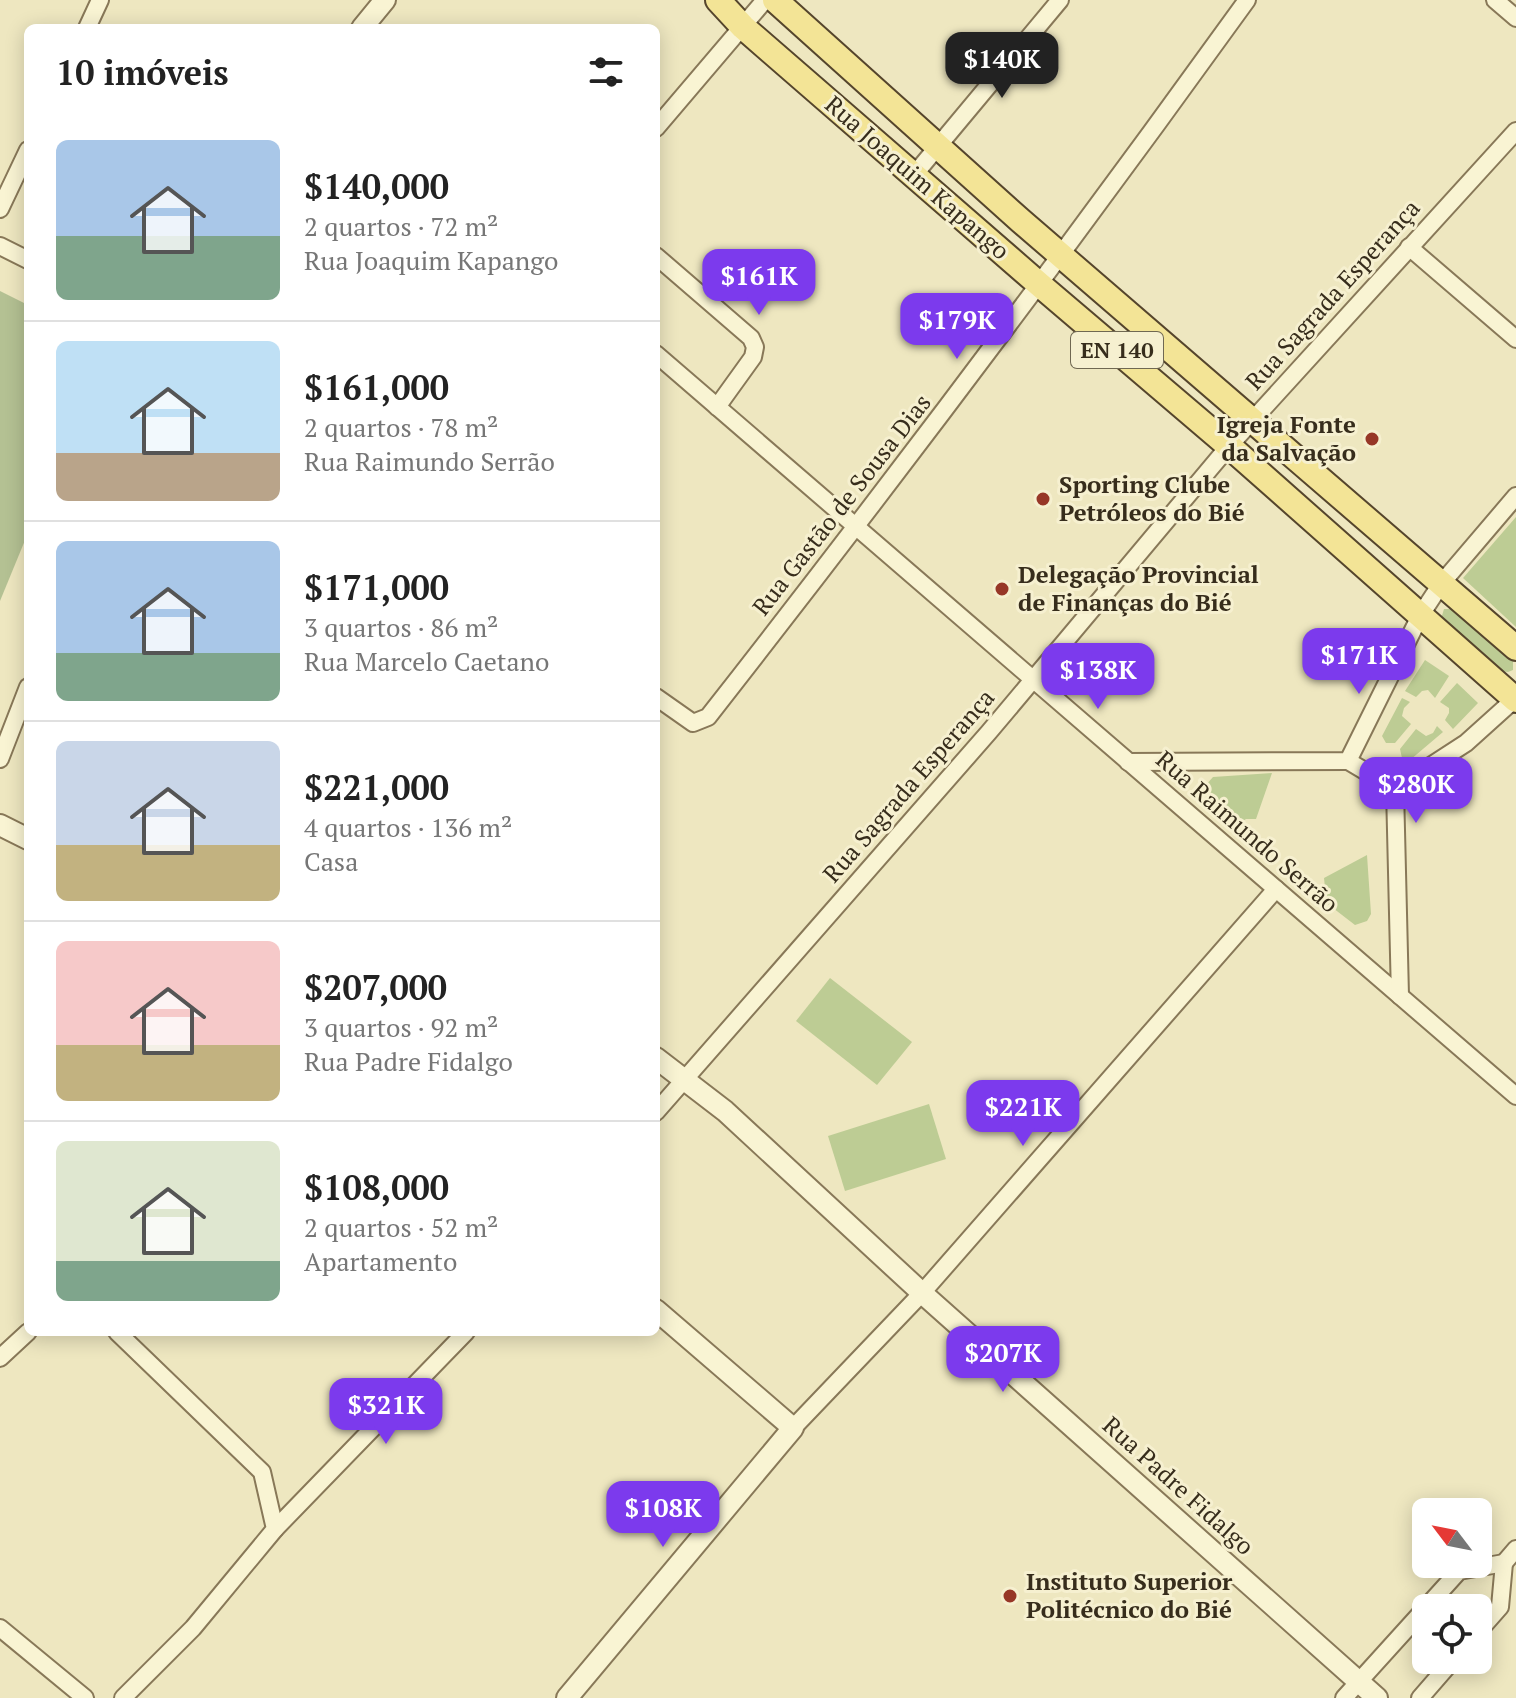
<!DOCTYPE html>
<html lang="pt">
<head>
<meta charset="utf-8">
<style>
	:root { --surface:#fff; --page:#f6f6f6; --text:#222; --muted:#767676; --line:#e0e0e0; --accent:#7c3aed }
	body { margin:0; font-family:"PT Serif",serif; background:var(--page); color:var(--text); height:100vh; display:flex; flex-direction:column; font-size:30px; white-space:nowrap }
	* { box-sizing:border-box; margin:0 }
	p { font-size:26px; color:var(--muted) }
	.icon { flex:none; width:44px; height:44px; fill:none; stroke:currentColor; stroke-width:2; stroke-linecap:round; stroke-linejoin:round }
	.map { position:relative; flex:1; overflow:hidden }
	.details { position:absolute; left:24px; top:24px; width:636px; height:1312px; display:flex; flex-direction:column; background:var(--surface); border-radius:12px; box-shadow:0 4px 20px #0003 }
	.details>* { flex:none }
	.needle { width:52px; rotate:302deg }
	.controls { position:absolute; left:1412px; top:1498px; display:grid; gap:16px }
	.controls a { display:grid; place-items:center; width:80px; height:80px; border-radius:12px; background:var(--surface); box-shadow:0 4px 20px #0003; font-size:40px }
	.price { position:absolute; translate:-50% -68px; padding:0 18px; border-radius:16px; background:var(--accent); color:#fff; font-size:26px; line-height:52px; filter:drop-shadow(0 2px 4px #0008) }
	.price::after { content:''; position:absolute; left:50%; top:48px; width:24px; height:18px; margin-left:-12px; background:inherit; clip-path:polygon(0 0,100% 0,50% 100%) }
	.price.on { background:#222; color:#fff }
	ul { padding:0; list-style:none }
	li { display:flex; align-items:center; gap:24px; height:200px; padding:0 32px }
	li+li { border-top:2px solid var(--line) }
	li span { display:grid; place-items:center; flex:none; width:224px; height:160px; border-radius:12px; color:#555 }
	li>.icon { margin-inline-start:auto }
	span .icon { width:96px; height:96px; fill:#fffc; stroke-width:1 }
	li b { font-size:34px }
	h2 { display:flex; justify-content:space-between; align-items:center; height:96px; padding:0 32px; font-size:34px }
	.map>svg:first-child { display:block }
	.green { fill:#bdcc94 }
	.cemetery { fill:#b4c193 }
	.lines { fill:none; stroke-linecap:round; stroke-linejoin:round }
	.minor-casing { stroke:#887858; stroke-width:20 }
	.tertiary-casing { stroke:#887858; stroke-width:24 }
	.primary-casing { stroke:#55452c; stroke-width:28 }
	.minor { stroke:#f9f4d3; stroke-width:16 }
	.tertiary { stroke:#f9f4d3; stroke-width:20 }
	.primary { stroke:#f3e496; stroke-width:24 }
	.poi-dot { fill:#973727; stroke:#f6f0d0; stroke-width:3 }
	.labels { text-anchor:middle; stroke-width:6; stroke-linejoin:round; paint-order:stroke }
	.shield { fill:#f6f0d0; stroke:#706852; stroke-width:2 }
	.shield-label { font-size:22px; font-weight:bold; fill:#372d1c }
	.street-label { font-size:24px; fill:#372d1c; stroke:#f6f0d0 }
	.poi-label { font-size:24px; font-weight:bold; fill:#372d1c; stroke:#f6f0d0; text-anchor:start }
</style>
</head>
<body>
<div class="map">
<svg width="1516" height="1698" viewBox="0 0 1516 1698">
	<rect width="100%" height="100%" fill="#eee7c0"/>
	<g class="green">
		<polygon points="1516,517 1516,627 1463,578"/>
		<polygon points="1444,609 1453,609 1513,659 1513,670 1508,672 1501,671 1441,619"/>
		<polygon points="1425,660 1449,676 1435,698 1428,690 1422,691 1416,697 1405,691"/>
		<polygon points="1457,683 1478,703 1453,729 1445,720 1449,713 1449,708 1440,702"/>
		<polygon points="1402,698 1410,702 1404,708 1402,716 1411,724 1395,743 1386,743 1382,736"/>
		<polygon points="1437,726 1443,732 1410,760 1402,758 1400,749 1416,729 1426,736 1433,733"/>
		<polygon points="1272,773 1256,819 1246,819 1237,825 1205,795 1205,786 1213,777"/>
		<polygon points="1367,855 1371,914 1367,921 1355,925 1320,898 1325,888 1324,878"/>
		<polygon points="830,978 912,1042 877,1085 796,1021"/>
		<polygon points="929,1104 946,1159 845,1191 828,1136"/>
	</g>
	<polygon class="cemetery" points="0,291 28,305 28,533 0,601"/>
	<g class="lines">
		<g class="minor-casing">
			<g id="minor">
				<polyline points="1495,0 1516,18"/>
				<polyline points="87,28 100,0"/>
				<polyline points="656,128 765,0"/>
				<polyline points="914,175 1060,0"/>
				<polyline points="0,209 28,150"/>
				<polyline points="0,246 28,260"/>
				<polyline points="1409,247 1516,339"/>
				<polyline points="656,256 751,338 755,347 753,357 717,407"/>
				<polyline points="656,354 1516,1096"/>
				<path d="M656,697L693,723L708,717C892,482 1072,243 1247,0"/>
				<polyline points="0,759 28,687"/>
				<polyline points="1348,761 1395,789"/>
				<polyline points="1128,762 1348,761 1420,616 1441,584 1516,496"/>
				<polyline points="1400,996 1395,789 1466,743 1516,698"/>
				<polyline points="656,1112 989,732 1229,446 1516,131"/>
				<polyline points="117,1332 262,1472 275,1529 193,1628 123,1698"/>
				<polyline points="0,1358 28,1332"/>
				<polyline points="793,1428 922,1293 1276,889"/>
				<polyline points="275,1529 466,1332"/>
				<polyline points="1504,1563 1516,1549"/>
				<polyline points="0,1628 85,1698"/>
				<polyline points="1478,1632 1500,1607 1504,1563"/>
				<polyline points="1344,1698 1459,1571 1504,1563"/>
				<polyline points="1420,1698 1453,1660"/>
			</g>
		</g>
		<g class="tertiary-casing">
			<g id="tertiary">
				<polyline points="362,28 385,0"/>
				<polyline points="0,825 28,839"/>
				<polyline points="656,1058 725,1111 922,1293 1377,1698"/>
				<polyline points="567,1698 793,1428 656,1310"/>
			</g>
		</g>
		<g class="primary-casing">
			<g id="primary">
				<polyline points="718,0 743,27 1040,285 1229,446 1516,700"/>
				<polyline points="775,0 1021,221 1516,648"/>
			</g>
		</g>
		<use href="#minor" class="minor"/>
		<use href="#tertiary" class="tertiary"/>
		<use href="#primary" class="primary"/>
	</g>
	<g class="poi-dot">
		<circle cx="1372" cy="439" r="8"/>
		<circle cx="1043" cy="499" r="8"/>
		<circle cx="1002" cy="589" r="8"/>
		<circle cx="1010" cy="1596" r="8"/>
	</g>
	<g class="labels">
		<rect class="shield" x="1071" y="332" width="92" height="36" rx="6"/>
		<g class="shield-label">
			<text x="1117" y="358">EN 140</text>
		</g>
		<g class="street-label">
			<text transform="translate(917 178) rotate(41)" y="8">Rua Joaquim Kapango</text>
			<text transform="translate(1333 295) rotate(-48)" y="8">Rua Sagrada Esperança</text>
			<text transform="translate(842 505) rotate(-52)" y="8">Rua Gastão de Sousa Dias</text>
			<text transform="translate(909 786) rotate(-49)" y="8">Rua Sagrada Esperança</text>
			<text transform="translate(1247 832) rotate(41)" y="8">Rua Raimundo Serrão</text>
			<text transform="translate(1178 1486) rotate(42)" y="8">Rua Padre Fidalgo</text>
		</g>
		<g class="poi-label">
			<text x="1356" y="433" text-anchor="end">Igreja Fonte<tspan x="1356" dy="28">da Salvação</tspan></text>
			<text x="1059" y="493">Sporting Clube<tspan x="1059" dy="28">Petróleos do Bié</tspan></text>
			<text x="1018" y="583">Delegação Provincial<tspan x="1018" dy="28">de Finanças do Bié</tspan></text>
			<text x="1026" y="1590">Instituto Superior<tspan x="1026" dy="28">Politécnico do Bié</tspan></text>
		</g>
	</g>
</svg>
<div class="controls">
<a><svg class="needle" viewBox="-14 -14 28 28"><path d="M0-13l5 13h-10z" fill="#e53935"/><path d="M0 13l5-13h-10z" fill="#767676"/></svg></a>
<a><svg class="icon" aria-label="locate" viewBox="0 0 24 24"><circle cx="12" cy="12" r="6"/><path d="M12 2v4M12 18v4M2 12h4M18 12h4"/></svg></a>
</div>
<b class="price on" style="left:1002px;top:100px">$140K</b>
<b class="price" style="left:759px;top:317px">$161K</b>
<b class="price" style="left:957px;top:361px">$179K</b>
<b class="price" style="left:1359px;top:696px">$171K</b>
<b class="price" style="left:1098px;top:711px">$138K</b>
<b class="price" style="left:1416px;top:825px">$280K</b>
<b class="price" style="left:1023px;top:1148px">$221K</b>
<b class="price" style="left:1003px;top:1394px">$207K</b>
<b class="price" style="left:386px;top:1446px">$321K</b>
<b class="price" style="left:663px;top:1549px">$108K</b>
<section class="details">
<h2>10 imóveis<svg class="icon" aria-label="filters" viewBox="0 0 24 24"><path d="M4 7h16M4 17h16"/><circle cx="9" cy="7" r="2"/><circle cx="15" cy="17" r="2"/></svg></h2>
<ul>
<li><span style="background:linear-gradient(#a9c7e8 60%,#7fa58c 0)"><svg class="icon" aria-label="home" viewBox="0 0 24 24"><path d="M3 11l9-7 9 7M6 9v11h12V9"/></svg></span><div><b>$140,000</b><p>2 quartos · 72 m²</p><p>Rua Joaquim Kapango</p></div></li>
<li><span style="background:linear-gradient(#bfe0f5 70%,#b9a48a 0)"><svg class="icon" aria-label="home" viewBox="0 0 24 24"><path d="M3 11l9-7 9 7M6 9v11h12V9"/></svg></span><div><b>$161,000</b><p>2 quartos · 78 m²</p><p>Rua Raimundo Serrão</p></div></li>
<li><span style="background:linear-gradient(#a9c7e8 70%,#7fa58c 0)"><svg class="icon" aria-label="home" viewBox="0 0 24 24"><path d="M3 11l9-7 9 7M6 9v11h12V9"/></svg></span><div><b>$171,000</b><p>3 quartos · 86 m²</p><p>Rua Marcelo Caetano</p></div></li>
<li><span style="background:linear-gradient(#c9d6e8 65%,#c2b280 0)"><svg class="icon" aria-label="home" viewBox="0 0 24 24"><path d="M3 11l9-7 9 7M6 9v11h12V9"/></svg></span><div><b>$221,000</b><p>4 quartos · 136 m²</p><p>Casa</p></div></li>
<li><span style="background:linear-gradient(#f6c9c9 65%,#c2b280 0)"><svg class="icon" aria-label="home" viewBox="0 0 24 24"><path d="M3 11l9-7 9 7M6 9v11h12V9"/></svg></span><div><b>$207,000</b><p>3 quartos · 92 m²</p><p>Rua Padre Fidalgo</p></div></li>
<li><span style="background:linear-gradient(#dfe7d0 75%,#7fa58c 0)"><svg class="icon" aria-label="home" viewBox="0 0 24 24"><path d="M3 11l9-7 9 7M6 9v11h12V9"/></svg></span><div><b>$108,000</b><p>2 quartos · 52 m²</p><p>Apartamento</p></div></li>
</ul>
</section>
</div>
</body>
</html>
